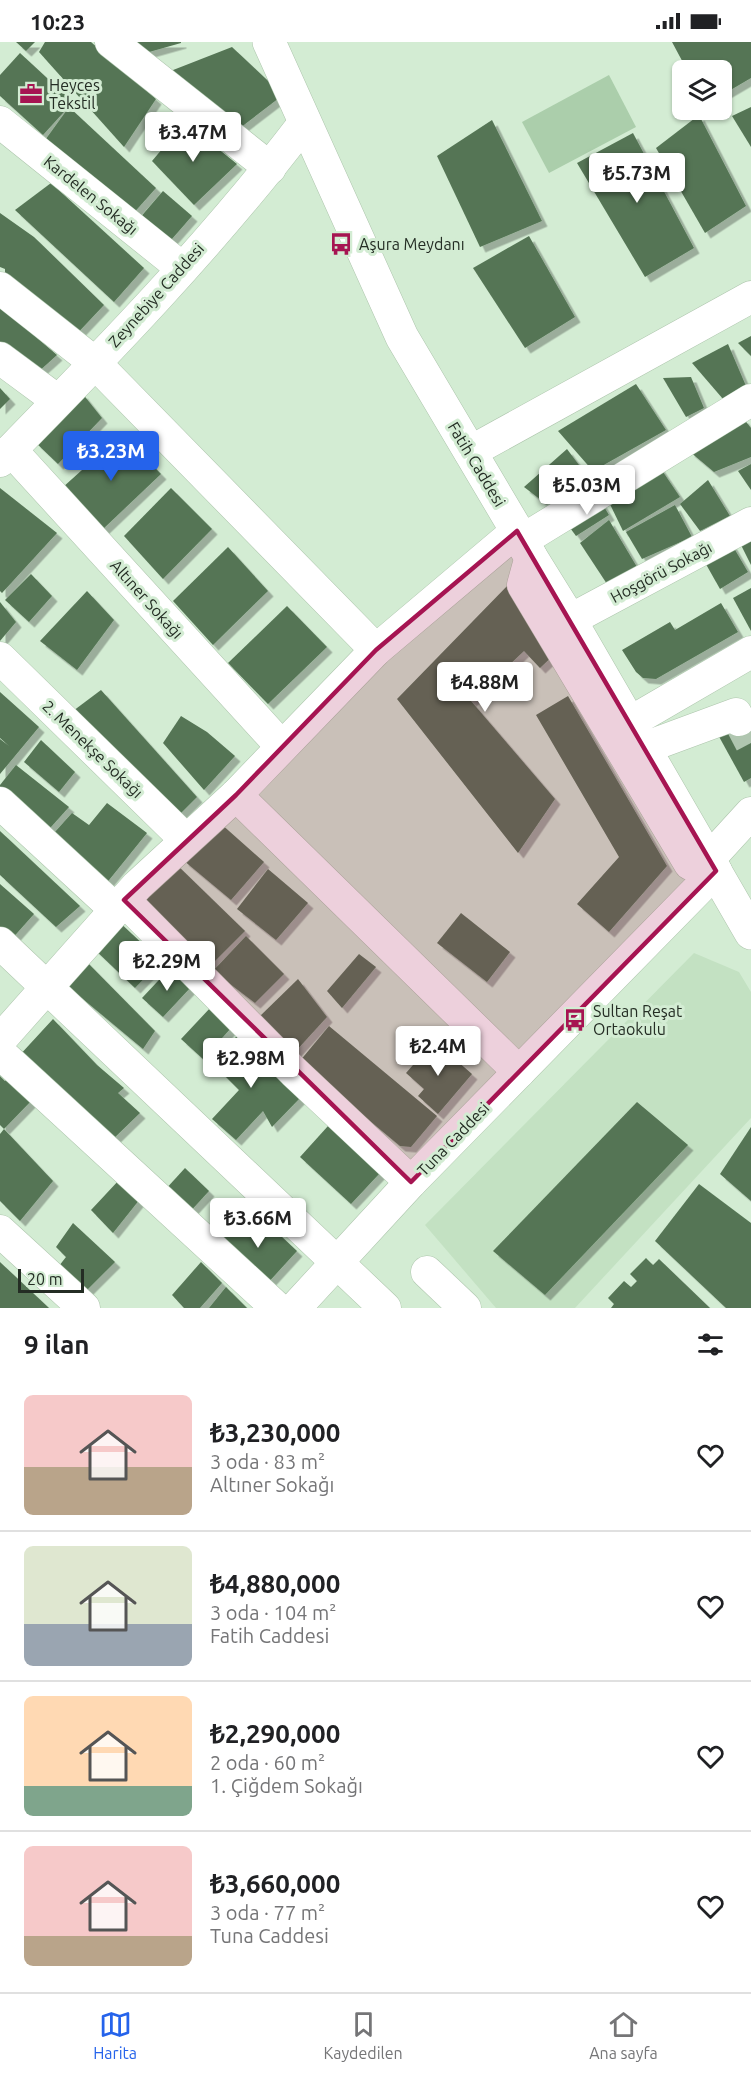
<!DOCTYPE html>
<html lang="tr">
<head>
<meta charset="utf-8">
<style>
	:root { --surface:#fff; --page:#f2f2f2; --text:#202124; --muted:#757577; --line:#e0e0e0; --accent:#2563eb }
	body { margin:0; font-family:Ubuntu,sans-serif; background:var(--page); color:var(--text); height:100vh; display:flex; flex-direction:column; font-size:22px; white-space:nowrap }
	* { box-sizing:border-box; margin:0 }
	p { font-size:20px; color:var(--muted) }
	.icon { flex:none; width:33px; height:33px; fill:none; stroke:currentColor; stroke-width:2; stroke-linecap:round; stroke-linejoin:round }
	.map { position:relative; height:1266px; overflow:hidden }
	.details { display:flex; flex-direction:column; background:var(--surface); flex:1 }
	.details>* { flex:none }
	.tools { position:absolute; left:672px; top:18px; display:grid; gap:12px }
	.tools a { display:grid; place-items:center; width:60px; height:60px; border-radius:9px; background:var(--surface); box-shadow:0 2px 4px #0004; font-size:30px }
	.scale { position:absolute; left:18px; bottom:15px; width:66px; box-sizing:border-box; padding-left:6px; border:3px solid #242d24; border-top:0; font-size:16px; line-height:21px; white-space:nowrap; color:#242d24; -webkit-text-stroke:4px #d3ecd3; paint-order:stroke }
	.price { position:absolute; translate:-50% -51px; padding:0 14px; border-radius:6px; background:#fff; color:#222; font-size:20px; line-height:39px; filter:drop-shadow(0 2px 3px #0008) }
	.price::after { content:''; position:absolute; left:50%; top:36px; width:18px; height:14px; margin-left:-9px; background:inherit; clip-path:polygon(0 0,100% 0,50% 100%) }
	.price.selected { background:var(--accent); color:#fff }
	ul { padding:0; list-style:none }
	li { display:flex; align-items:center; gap:18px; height:150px; padding:0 24px }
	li+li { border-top:2px solid var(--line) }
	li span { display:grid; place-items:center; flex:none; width:168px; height:120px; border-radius:9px; color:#555 }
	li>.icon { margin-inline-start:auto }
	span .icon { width:72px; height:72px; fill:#fffc; stroke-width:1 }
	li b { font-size:26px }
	h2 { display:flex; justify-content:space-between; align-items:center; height:72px; padding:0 24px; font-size:26px }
	.status { display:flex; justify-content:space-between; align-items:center; height:42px; padding:0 30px; background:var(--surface); direction:ltr }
	.status svg { height:16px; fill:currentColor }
	.dock { display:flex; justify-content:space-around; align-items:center; height:84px; border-top:2px solid var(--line); background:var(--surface); font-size:16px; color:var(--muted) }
	.dock a { display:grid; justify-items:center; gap:3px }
	.dock .selected { color:var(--accent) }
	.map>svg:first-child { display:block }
	.built { fill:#c3e1c2 }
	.green { fill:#abceab }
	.building { fill:#557555; filter:url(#shadow) }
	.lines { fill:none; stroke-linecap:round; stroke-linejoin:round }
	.minor-tunnel { stroke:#b0c6b0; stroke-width:32; stroke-dasharray:32 16; stroke-linecap:butt }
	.minor-casing { stroke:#adc5ac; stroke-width:33 }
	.major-casing { stroke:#adc5ac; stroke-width:34 }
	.minor { stroke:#fff; stroke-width:32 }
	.major { stroke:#fff; stroke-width:33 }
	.marked { fill:#a61452; fill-opacity:0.2; stroke:#a61452; stroke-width:4.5; stroke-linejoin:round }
	.labels { text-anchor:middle; stroke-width:6; stroke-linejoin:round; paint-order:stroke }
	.poi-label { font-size:16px; fill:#242d24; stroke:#d3ecd3; text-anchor:start }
	.street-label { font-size:16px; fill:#242d24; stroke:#d3ecd3 }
</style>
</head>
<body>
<div class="status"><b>10:23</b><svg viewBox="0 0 49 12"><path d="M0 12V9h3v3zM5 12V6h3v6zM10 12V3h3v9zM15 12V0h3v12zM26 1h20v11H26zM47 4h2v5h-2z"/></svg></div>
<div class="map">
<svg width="751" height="1266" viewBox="0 0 751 1266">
	<defs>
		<filter id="shadow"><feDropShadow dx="5.5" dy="5.5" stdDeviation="0" flood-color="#0004"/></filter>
	</defs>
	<rect width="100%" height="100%" fill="#d3ecd3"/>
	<polygon class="built" points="694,911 739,930 751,950 751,1076 575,1266 496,1266 425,1183"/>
	<polygon class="green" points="609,33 636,85 549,131 522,80"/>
	<g class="building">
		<polygon points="16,0 35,0 26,9"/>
		<polygon points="45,0 91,0 156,57 124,105 39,10"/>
		<polygon points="135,0 181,0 181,1 142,12"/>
		<polygon points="672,0 751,0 751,36 722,53 722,28 687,28"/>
		<polygon points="232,5 283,53 236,89 168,30"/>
		<polygon points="20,11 73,60 43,93 0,54 0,33"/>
		<polygon points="69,65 156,146 131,174 43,101"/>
		<polygon points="751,65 751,105 732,74"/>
		<polygon points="699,73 746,164 705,191 656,106"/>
		<polygon points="492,78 542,179 480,205 437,114"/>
		<polygon points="185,80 237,122 194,163 152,119"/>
		<polygon points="633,91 694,206 645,235 577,121"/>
		<polygon points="51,141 144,226 114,260 15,168"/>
		<polygon points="163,149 192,174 165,205 138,178"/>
		<polygon points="0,171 34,195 104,263 72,297 5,233 5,227 0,225"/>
		<polygon points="529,194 575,275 525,306 473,226"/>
		<polygon points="0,264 57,313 36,332 0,301"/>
		<polygon points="751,294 751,314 738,301"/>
		<polygon points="728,302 746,344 723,357 692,321"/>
		<polygon points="691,335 704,366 686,375 663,336"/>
		<polygon points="636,342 666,388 593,429 558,389"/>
		<polygon points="0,346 10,357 0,367"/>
		<polygon points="82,351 102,376 58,422 35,400"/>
		<polygon points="743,376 751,386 751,415 714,430 689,409"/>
		<polygon points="122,392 161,432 101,489 62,446"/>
		<polygon points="567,407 585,431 541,458 524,445"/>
		<polygon points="657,421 680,455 623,489 605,452"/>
		<polygon points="751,422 751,448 738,429"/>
		<polygon points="708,438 730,474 700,489 680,462"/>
		<polygon points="0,446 57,491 2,551 0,549"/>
		<polygon points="171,446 212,487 163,537 124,494"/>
		<polygon points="597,453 609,473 576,494 565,479"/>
		<polygon points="675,463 692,495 642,517 626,490"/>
		<polygon points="609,478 637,525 607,542 580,501"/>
		<polygon points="751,495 751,523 740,501"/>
		<polygon points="731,501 748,530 720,547 703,517"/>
		<polygon points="228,505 268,549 213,603 173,559"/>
		<polygon points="31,532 52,554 29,580 5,558"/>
		<polygon points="513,538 558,609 540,626 524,609 471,659 555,757 518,811 397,657"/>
		<polygon points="751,546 751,589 733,556"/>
		<polygon points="87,549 114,578 77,628 40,599"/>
		<polygon points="0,560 16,580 0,599"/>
		<polygon points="721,561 738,590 656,637 643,636 636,630 622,608 670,580 675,588"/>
		<polygon points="287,564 327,605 268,662 228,621"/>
		<polygon points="101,648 197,755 176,776 69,672"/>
		<polygon points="0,650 39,685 0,732 0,697 9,704 0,696"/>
		<polygon points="568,654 667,824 609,890 577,862 619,815 536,673"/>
		<polygon points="751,672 751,736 744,740 717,691"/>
		<polygon points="181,674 207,690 235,714 204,748 163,701"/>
		<polygon points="41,698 75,730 59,750 24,720"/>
		<polygon points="16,723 69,765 42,795 0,755 0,743"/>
		<polygon points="107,761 147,791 101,848 46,800 72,771 89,783"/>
		<polygon points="220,781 264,820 231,858 183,818"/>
		<polygon points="0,789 80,864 56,885 0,833"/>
		<polygon points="175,821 245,889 209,925 142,856"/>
		<polygon points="268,827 308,861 276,898 237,867"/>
		<polygon points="0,842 34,872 10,899 0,890"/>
		<polygon points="461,871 510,910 487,940 437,901"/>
		<polygon points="117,878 161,919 135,946 92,905"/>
		<polygon points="246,894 284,932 255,961 213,929"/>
		<polygon points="359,912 376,925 342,966 327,949"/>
		<polygon points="80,913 155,989 143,1007 60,938"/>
		<polygon points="172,924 192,944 163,975 142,956"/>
		<polygon points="298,937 327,975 295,1010 257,977"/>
		<polygon points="211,965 232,985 203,1017 181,997"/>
		<polygon points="53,977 97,1023 124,1046 118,1051 140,1071 109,1101 18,1015"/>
		<polygon points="329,984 437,1074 411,1105 400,1104 299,1020"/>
		<polygon points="238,993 301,1055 272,1085 263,1069 236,1098 212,1077 239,1048 211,1020"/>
		<polygon points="434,999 472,1032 438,1072 418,1054 424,1047 406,1031"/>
		<polygon points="0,1034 5,1039 9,1035 35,1055 4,1087 0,1083"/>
		<polygon points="637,1060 688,1103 545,1253 493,1209"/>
		<polygon points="328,1084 380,1131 351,1162 300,1115"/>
		<polygon points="751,1085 751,1159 720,1132"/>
		<polygon points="4,1087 53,1139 20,1179 0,1159 0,1092"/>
		<polygon points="185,1126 209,1149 188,1172 164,1149"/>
		<polygon points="120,1137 144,1152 113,1191 91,1168"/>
		<polygon points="699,1142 751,1181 751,1266 726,1266 655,1199"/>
		<polygon points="239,1174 256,1190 266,1180 297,1209 266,1243 217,1198"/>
		<polygon points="73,1181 115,1220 82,1253 55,1229 66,1215 56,1205"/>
		<polygon points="646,1216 653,1223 659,1217 710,1266 611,1266 614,1262 608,1256 624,1239 631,1245 637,1239 630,1232"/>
		<polygon points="0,1220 49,1266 0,1266"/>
		<polygon points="201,1220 222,1241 200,1266 184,1266 172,1253"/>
		<polygon points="226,1245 247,1266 209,1266"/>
	</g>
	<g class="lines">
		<polyline class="minor-tunnel" points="739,678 751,701"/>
		<g class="minor-casing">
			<g id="minor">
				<polyline points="111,0 270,126"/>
				<polyline points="0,80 182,226"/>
				<polyline points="0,246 95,321 376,608"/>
				<polyline points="0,316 58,359"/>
				<polyline points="11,408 282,705"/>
				<polyline points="470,410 751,255"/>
				<path d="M0,419C106,311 213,201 305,80"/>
				<polyline points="521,499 751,358"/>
				<polyline points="531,514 523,543 690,822 709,817 751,771"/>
				<polyline points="570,578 751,481"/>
				<polyline points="0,616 186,798"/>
				<polyline points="629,681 751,610"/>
				<polyline points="644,706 736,672 739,678"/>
				<polyline points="236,753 519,1030"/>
				<polyline points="0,761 116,868"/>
				<polyline points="124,858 294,1030 411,1140"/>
				<polyline points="0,901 385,1266"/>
				<polyline points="0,998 137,844 236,753 376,608 517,489"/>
				<polyline points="0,1011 277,1266"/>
				<polyline points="0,1189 84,1266"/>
				<polyline points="427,1230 465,1266"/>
				<polyline points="295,1266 411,1140 716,829"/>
			</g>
		</g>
		<g class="major-casing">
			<polyline id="major" points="269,0 402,295 517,489 521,499 570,578 751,891"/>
		</g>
		<use href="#minor" class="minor"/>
		<use href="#major" class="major"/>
	</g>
	<path class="marked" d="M517,489L716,829L411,1140L124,858L236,753L376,608Z"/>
	<defs>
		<g id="office-bare" transform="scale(1.8)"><path d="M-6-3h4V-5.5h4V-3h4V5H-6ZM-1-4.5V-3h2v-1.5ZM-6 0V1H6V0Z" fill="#a61452" stroke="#d3ecd3" stroke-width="2.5" paint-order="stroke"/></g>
		<g id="bus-bare" transform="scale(1.8)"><path d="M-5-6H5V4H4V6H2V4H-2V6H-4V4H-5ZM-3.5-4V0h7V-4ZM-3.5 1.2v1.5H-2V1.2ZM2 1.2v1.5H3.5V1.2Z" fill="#a61452" stroke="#d3ecd3" stroke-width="2.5" paint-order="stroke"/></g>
	</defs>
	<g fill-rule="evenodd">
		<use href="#office-bare" x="31" y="52"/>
		<use href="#bus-bare" x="341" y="202"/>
		<use href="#bus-bare" x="575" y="978"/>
	</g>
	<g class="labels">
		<g class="poi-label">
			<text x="49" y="49">Heyces<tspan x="49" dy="18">Tekstil</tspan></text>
			<text x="359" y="208">Aşura Meydanı</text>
			<text x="593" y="975">Sultan Reşat<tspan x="593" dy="18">Ortaokulu</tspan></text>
		</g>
		<g class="street-label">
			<text transform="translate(91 153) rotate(39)" y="6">Kardelen Sokağı</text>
			<text transform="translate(156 253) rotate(-48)" y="6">Zeynebiye Caddesi</text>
			<text transform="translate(477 422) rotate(59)" y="6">Fatih Caddesi</text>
			<text transform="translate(661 530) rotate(-28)" y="6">Hoşgörü Sokağı</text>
			<text transform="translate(147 557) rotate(48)" y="6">Altıner Sokağı</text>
			<text transform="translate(93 707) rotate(44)" y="6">2. Menekşe Sokağı</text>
			<text transform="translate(453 1097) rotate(-46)" y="6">Tuna Caddesi</text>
		</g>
	</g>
</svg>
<div class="tools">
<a><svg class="icon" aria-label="layers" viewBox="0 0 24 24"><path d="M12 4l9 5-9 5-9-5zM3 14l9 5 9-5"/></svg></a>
</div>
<div class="scale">20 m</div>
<b class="price" style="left:193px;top:121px">₺3.47M</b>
<b class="price" style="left:637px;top:162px">₺5.73M</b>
<b class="price selected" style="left:111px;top:440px">₺3.23M</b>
<b class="price" style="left:587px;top:474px">₺5.03M</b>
<b class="price" style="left:485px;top:671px">₺4.88M</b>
<b class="price" style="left:167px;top:950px">₺2.29M</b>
<b class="price" style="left:438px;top:1035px">₺2.4M</b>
<b class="price" style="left:251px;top:1047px">₺2.98M</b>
<b class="price" style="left:258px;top:1207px">₺3.66M</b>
</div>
<section class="details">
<h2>9 ilan<svg class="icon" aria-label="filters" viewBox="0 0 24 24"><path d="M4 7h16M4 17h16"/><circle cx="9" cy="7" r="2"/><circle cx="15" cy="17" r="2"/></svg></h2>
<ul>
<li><span style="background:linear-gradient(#f6c9c9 60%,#b9a48a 0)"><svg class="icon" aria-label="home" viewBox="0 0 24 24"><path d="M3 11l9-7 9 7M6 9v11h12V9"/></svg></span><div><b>₺3,230,000</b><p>3 oda · 83 m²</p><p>Altıner Sokağı</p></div><svg class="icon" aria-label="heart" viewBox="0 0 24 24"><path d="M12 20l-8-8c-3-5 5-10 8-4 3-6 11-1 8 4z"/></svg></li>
<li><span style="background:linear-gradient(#dfe7d0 65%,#9aa5b1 0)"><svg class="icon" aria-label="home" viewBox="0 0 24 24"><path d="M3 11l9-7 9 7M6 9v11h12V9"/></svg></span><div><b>₺4,880,000</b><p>3 oda · 104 m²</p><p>Fatih Caddesi</p></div><svg class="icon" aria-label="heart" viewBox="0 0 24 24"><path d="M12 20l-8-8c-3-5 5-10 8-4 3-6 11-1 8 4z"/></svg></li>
<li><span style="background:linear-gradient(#ffd9b3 75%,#7fa58c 0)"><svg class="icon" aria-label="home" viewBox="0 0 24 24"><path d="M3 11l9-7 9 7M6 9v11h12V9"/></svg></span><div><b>₺2,290,000</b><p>2 oda · 60 m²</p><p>1. Çiğdem Sokağı</p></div><svg class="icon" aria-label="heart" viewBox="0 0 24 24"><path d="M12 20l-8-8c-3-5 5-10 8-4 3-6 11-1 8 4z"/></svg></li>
<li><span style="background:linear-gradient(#f6c9c9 75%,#b9a48a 0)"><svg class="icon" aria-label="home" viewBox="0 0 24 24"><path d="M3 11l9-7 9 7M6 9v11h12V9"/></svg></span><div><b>₺3,660,000</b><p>3 oda · 77 m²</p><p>Tuna Caddesi</p></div><svg class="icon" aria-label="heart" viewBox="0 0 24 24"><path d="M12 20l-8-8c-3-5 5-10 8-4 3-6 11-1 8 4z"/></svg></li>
</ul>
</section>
<nav class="dock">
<a class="selected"><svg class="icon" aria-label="map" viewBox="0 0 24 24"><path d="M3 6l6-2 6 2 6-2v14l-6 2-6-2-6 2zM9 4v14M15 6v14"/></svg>Harita</a>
<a><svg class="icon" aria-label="saved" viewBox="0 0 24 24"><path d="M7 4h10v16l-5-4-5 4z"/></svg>Kaydedilen</a>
<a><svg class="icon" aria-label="home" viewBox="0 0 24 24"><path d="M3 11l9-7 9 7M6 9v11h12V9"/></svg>Ana sayfa</a>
</nav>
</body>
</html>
